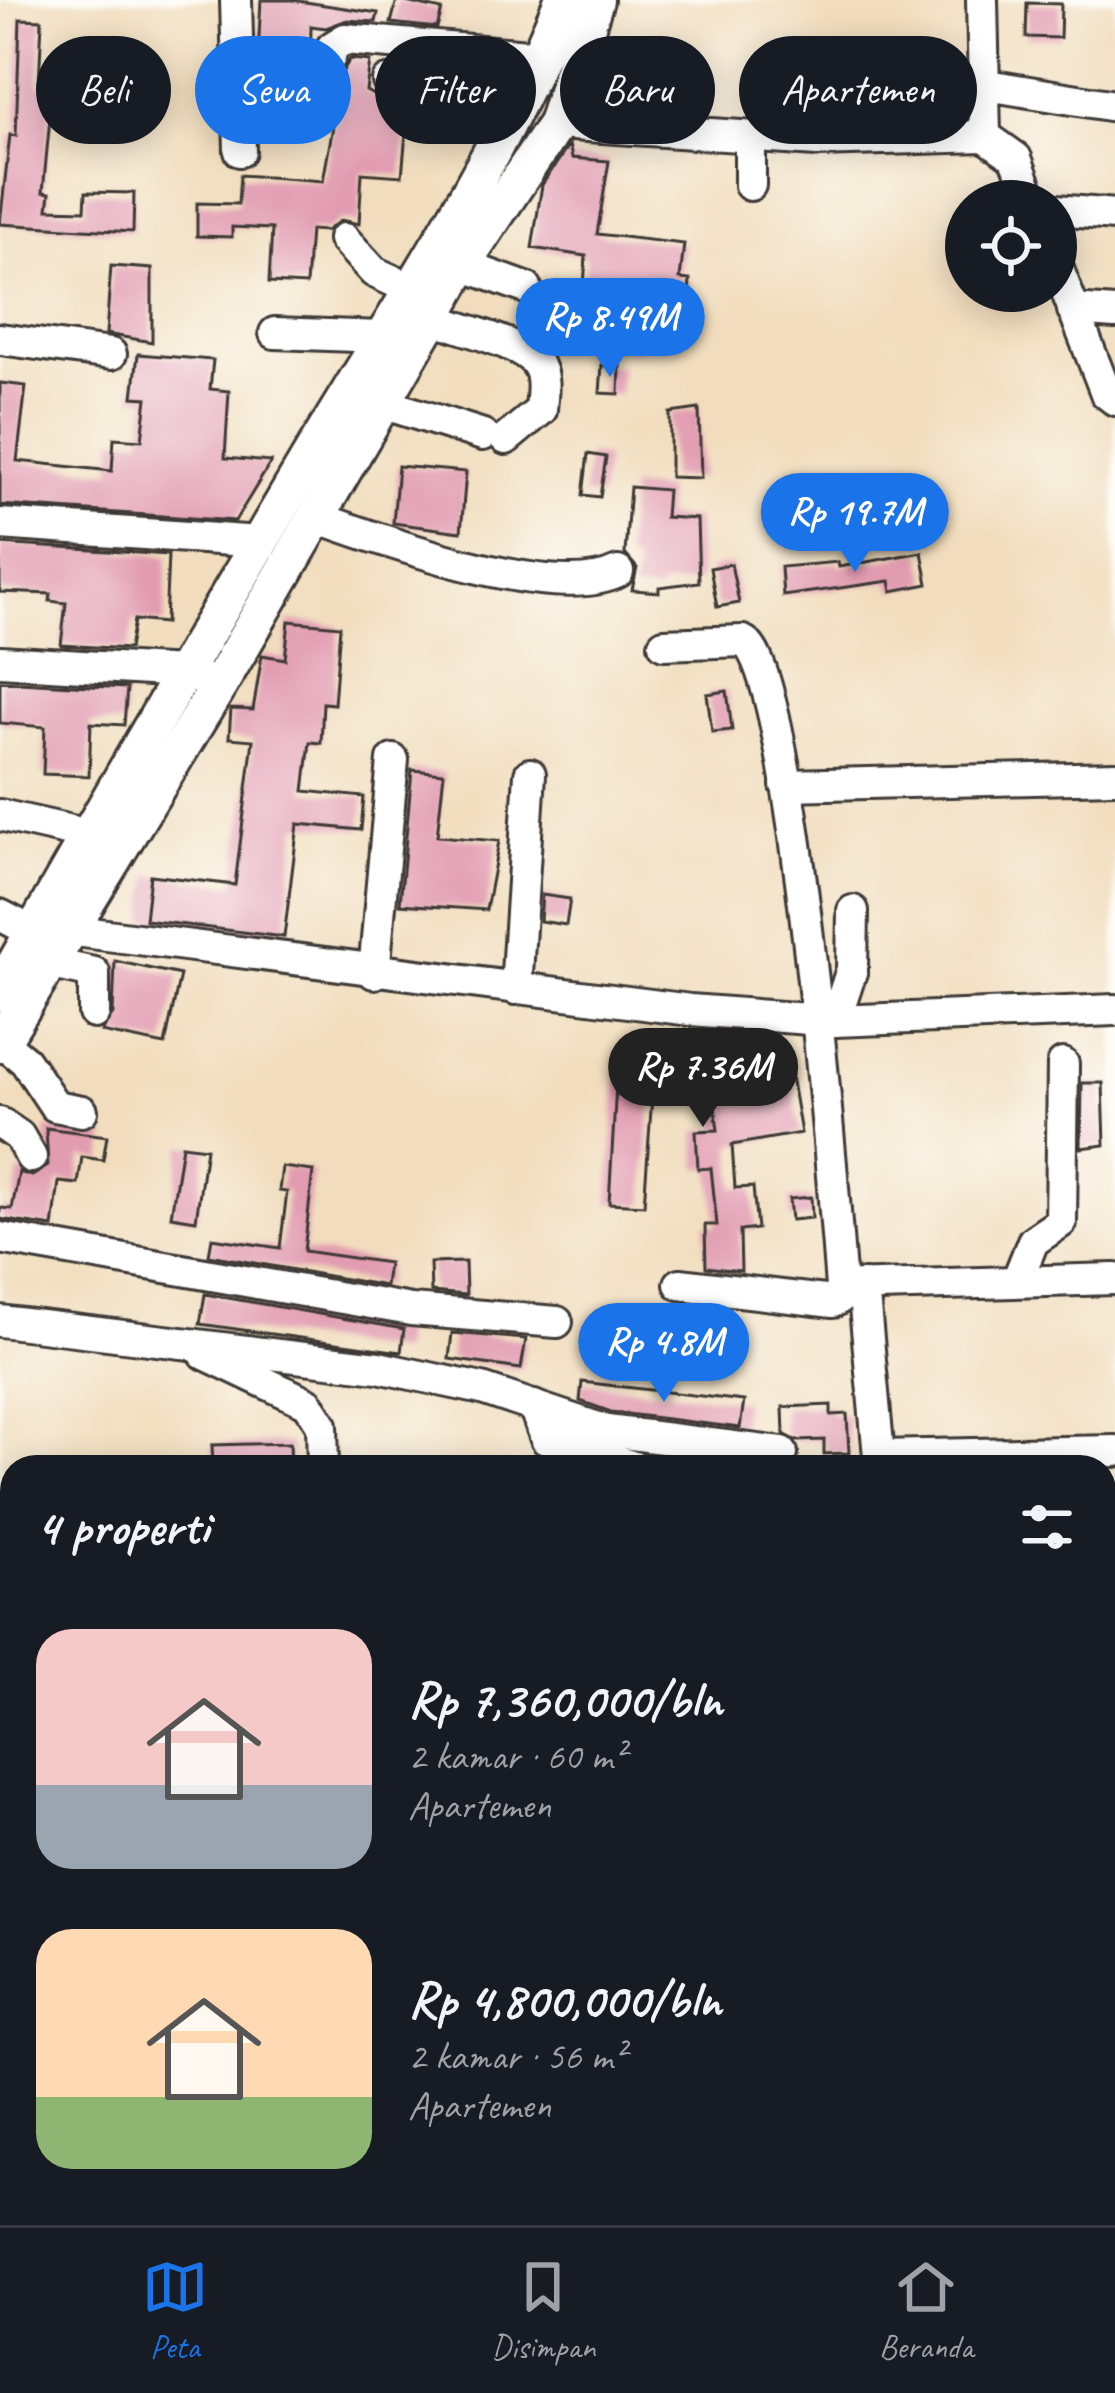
<!DOCTYPE html>
<html lang="id">
<head>
<meta charset="utf-8">
<style>
	:root { --surface:#171b24; --page:#20242c; --text:#f1f3f6; --muted:#9ea1a6; --line:#363941; --accent:#1a73e8 }
	body { margin:0; font-family:Caveat,sans-serif; background:var(--page); color:var(--text); height:100vh; display:flex; flex-direction:column; font-size:45px; white-space:nowrap }
	* { box-sizing:border-box; margin:0 }
	p { font-size:39px; color:var(--muted) }
	.icon { flex:none; width:66px; height:66px; fill:none; stroke:currentColor; stroke-width:2; stroke-linecap:round; stroke-linejoin:round }
	.map { position:relative; flex:1; overflow:hidden }
	.drawer { position:absolute; left:0px; top:1455px; width:1116px; height:771px; display:flex; flex-direction:column; background:var(--surface); border-radius:36px 36px 0 0; box-shadow:0 6px 30px #0003 }
	.drawer>* { flex:none }
	.guide { position:absolute; left:36px; top:36px; width:1044px; height:108px; display:flex; gap:24px }
	.controls { position:absolute; left:945px; top:180px; display:grid; gap:24px }
	.controls a { display:grid; place-items:center; width:132px; height:132px; border-radius:50%; background:var(--surface); box-shadow:0 6px 30px #0003; font-size:60px }
	.price { position:absolute; translate:-50% -102px; padding:0 27px; border-radius:42px; background:var(--accent); color:#fff; font-size:39px; line-height:78px; filter:drop-shadow(0 3px 6px #0008) }
	.price::after { content:''; position:absolute; left:50%; top:72px; width:36px; height:27px; margin-left:-18px; background:inherit; clip-path:polygon(0 0,100% 0,50% 100%) }
	.price.active { background:#222; color:#fff }
	ul { padding:0; list-style:none }
	li { display:flex; align-items:center; gap:36px; height:300px; padding:0 36px }
	li span { display:grid; place-items:center; flex:none; width:336px; height:240px; border-radius:36px; color:#555 }
	li>.icon { margin-inline-start:auto }
	span .icon { width:144px; height:144px; fill:#fffc; stroke-width:1 }
	li b { font-size:51px }
	h2 { display:flex; justify-content:space-between; align-items:center; height:144px; padding:0 36px; font-size:51px }
	.chip { padding:0 42px; border-radius:54px; background:var(--surface); box-shadow:0 6px 30px #0003; font-size:42px; line-height:108px }
	.chip.active { background:var(--accent); color:#fff }
	.tabs { display:flex; justify-content:space-around; align-items:center; height:168px; border-top:3px solid var(--line); background:var(--surface); font-size:33px; color:var(--muted) }
	.tabs a { display:grid; justify-items:center; gap:6px }
	.tabs .active { color:var(--accent) }
	.map>svg:first-child { display:block }
	.building { fill:#e29cb2 }
	.lines { fill:none; stroke-linecap:round; stroke-linejoin:round }
	.minor-casing { stroke:#3c3934; stroke-width:36 }
	.major-casing { stroke:#3c3934; stroke-width:42 }
	.minor { stroke:#fff; stroke-width:30 }
	.major { stroke:#fff; stroke-width:36 }
</style>
</head>
<body>
<div class="map">
<svg width="1115" height="2225" viewBox="0 0 1115 2225">
	<rect width="100%" height="100%" fill="#fdfcf7"/>
	<filter id="ink" filterUnits="userSpaceOnUse"><feTurbulence type="fractalNoise" baseFrequency=".00833" numOctaves="2"/><feDisplacementMap in="SourceGraphic" scale="24" xChannelSelector="R" yChannelSelector="G"/><feConvolveMatrix kernelMatrix="1 2 1 2 8 2 1 2 1" color-interpolation-filters="sRGB"/></filter>
	<filter id="wash" filterUnits="userSpaceOnUse"><feTurbulence type="fractalNoise" baseFrequency=".004" numOctaves="4" result="noise"/><feDisplacementMap in="SourceGraphic" scale="48" xChannelSelector="R" yChannelSelector="G"/><feGaussianBlur stdDeviation="2.7" result="paint"/><feColorMatrix in="noise" values="0 0 0 0 0 0 0 0 0 0 0 0 0 0 0 0 0 1.4 0 .05"/><feComposite in="paint" operator="in"/></filter>
	<g filter="url(#wash)">
		<rect width="100%" height="100%" fill="#f1ddbd"/>
		<g id="blocks">
			<g class="building">
				<polygon points="261,0 292,0 378,13 376,22 347,20 326,28 311,26 310,74 257,73"/>
				<polygon points="397,0 442,10 437,28 391,23"/>
				<polygon points="1027,3 1061,4 1060,38 1026,37"/>
				<polygon points="20,19 42,20 39,85 53,86 43,192 50,193 48,209 85,210 86,192 134,193 133,232 0,224 10,135 16,136"/>
				<polygon points="350,59 370,61 366,91 377,97 474,111 470,133 407,122 402,176 362,173 359,224 341,220 326,231 310,230 306,285 269,283 272,229 232,227 232,237 197,236 197,203 238,204 240,175 323,181 343,71"/>
				<polygon points="569,145 572,158 609,161 597,234 684,244 680,279 690,280 687,325 643,322 639,351 619,348 623,320 582,318 586,256 532,248 542,185"/>
				<polygon points="111,266 152,269 152,342 106,334"/>
				<polygon points="138,354 213,360 210,389 229,391 225,458 271,462 235,521 0,505 0,383 26,386 17,461 112,471 114,438 142,440 147,398 133,397"/>
				<polygon points="602,365 620,366 619,394 600,393"/>
				<polygon points="699,409 701,478 670,477 670,413"/>
				<polygon points="588,454 606,457 600,497 583,495"/>
				<polygon points="398,466 466,472 461,532 393,523"/>
				<polygon points="630,487 667,490 665,517 697,519 699,582 659,587 659,592 632,590 637,568 625,554"/>
				<polygon points="0,544 168,555 165,623 134,620 129,649 61,645 66,603 50,601 51,594 0,592"/>
				<polygon points="922,552 928,584 892,591 890,581 783,596 781,567 838,562 839,567"/>
				<polygon points="731,564 739,603 717,607 710,568"/>
				<polygon points="289,621 340,626 334,704 323,703 321,743 310,742 304,791 364,797 361,830 298,824 284,937 145,920 150,875 235,885 253,740 229,738 231,709 253,710 262,655 285,659"/>
				<polygon points="0,681 127,688 124,725 91,723 89,776 43,774 45,727 0,723"/>
				<polygon points="727,691 732,730 712,732 707,694"/>
				<polygon points="412,770 444,773 437,836 499,841 486,910 400,904"/>
				<polygon points="542,895 570,899 566,925 540,921"/>
				<polygon points="115,961 180,975 165,1045 101,1032 113,1014"/>
				<polygon points="717,1045 762,1046 761,1075 791,1076 801,1133 732,1145 735,1188 753,1187 757,1229 740,1231 741,1271 706,1267 705,1225 717,1225 711,1168 698,1169 696,1131 718,1130 712,1085 653,1083 644,1205 609,1203 618,1051 717,1055"/>
				<polygon points="1082,1083 1103,1083 1105,1145 1081,1148"/>
				<polygon points="46,1128 107,1136 103,1160 82,1157 78,1184 59,1182 53,1227 0,1219 0,1208 12,1209 19,1172 32,1176 48,1166"/>
				<polygon points="182,1145 206,1148 196,1220 171,1216"/>
				<polygon points="282,1167 313,1171 304,1251 388,1263 385,1286 209,1255 212,1238 280,1248 287,1192 279,1191"/>
				<polygon points="811,1197 812,1218 791,1220 789,1199"/>
				<polygon points="465,1262 466,1295 431,1292 430,1263"/>
				<polygon points="205,1294 404,1329 401,1352 200,1324"/>
				<polygon points="452,1333 526,1339 521,1369 449,1359"/>
				<polygon points="582,1382 744,1401 740,1428 611,1412 580,1401"/>
				<polygon points="831,1405 831,1415 847,1414 849,1453 824,1454 824,1440 797,1441 784,1434 783,1407"/>
				<polygon points="290,1443 291,1467 213,1467 212,1445"/>
			</g>
		</g>
	</g>
	<g filter="url(#ink)">
		<use href="#blocks" fill-opacity="0" stroke="#3c3934" stroke-width="3"/>
		<g class="lines">
			<g class="minor-casing">
				<g id="minor">
					<polyline points="236,0 240,151"/>
					<polyline points="982,0 984,91"/>
					<polyline points="330,57 332,47 345,39 539,56"/>
					<polyline points="388,81 519,96"/>
					<polyline points="556,124 817,141 985,136 1016,158 1032,201"/>
					<polyline points="985,136 984,91 999,87 1115,106"/>
					<polyline points="750,138 750,185"/>
					<polyline points="1056,210 1115,215"/>
					<polyline points="344,239 374,272 411,289"/>
					<polyline points="1056,264 1106,393 1115,400"/>
					<polyline points="462,265 526,288"/>
					<path d="M414,309C445,328 517,338 536,363C546,376 542,395 541,410L506,439"/>
					<polyline points="1073,310 1115,313"/>
					<polyline points="275,333 382,337"/>
					<polyline points="0,339 111,354"/>
					<polyline points="382,403 483,435"/>
					<path d="M316,517C384,541 554,604 618,572"/>
					<polyline points="0,524 260,542"/>
					<path d="M664,644L743,641C793,660 835,1208 841,1287L840,1298L833,1302L680,1284"/>
					<polyline points="0,661 182,672 203,679"/>
					<polyline points="786,785 1115,777"/>
					<polyline points="0,815 89,835"/>
					<polyline points="0,915 33,932"/>
					<polyline points="68,930 690,1010 835,1021 1115,1010"/>
					<polyline points="48,963 94,973 94,1013"/>
					<polyline points="374,973 393,760"/>
					<polyline points="516,989 530,774"/>
					<polyline points="835,1021 852,969 853,911"/>
					<polyline points="2,1042 25,1061 55,1106 82,1111"/>
					<polyline points="0,1123 19,1136 31,1157"/>
					<polyline points="0,1238 411,1310 557,1322"/>
					<polyline points="1017,1281 1033,1241 1061,1222 1063,1064"/>
					<polyline points="863,1286 879,1456 1115,1451"/>
					<polyline points="845,1287 1115,1279"/>
					<polyline points="0,1321 378,1367 482,1389 607,1431 782,1453"/>
					<polyline points="205,1354 308,1403 322,1425 323,1467"/>
					<polyline points="534,1406 546,1439 634,1467"/>
					<polyline points="1104,2034 1115,2033"/>
					<polyline points="0,2067 12,2068"/>
					<polyline points="924,2214 929,2225"/>
				</g>
			</g>
			<g class="major-casing">
				<g id="major">
					<path d="M0,991C105,806 212,622 321,439C407,297 502,154 563,0"/>
					<polyline points="0,1044 219,685 462,265 556,124 595,0"/>
				</g>
			</g>
			<use href="#minor" class="minor"/>
			<use href="#major" class="major"/>
		</g>
	</g>
</svg>
<div class="controls">
<a><svg class="icon" aria-label="locate" viewBox="0 0 24 24"><circle cx="12" cy="12" r="6"/><path d="M12 2v4M12 18v4M2 12h4M18 12h4"/></svg></a>
</div>
<b class="price" style="left:610px;top:380px">Rp 8.49M</b>
<b class="price" style="left:855px;top:575px">Rp 19.7M</b>
<b class="price active" style="left:703px;top:1130px">Rp 7.36M</b>
<b class="price" style="left:664px;top:1405px">Rp 4.8M</b>
<div class="guide">
<a class="chip">Beli</a>
<a class="chip active">Sewa</a>
<a class="chip">Filter</a>
<a class="chip">Baru</a>
<a class="chip">Apartemen</a>
</div>
<section class="drawer">
<h2>4 properti<svg class="icon" aria-label="filters" viewBox="0 0 24 24"><path d="M4 7h16M4 17h16"/><circle cx="9" cy="7" r="2"/><circle cx="15" cy="17" r="2"/></svg></h2>
<ul>
<li><span style="background:linear-gradient(#f6c9c9 65%,#9aa5b1 0)"><svg class="icon" aria-label="home" viewBox="0 0 24 24"><path d="M3 11l9-7 9 7M6 9v11h12V9"/></svg></span><div><b>Rp 7,360,000/bln</b><p>2 kamar · 60 m²</p><p>Apartemen</p></div></li>
<li><span style="background:linear-gradient(#ffd9b3 70%,#8fb573 0)"><svg class="icon" aria-label="home" viewBox="0 0 24 24"><path d="M3 11l9-7 9 7M6 9v11h12V9"/></svg></span><div><b>Rp 4,800,000/bln</b><p>2 kamar · 56 m²</p><p>Apartemen</p></div></li>
</ul>
</section>
</div>
<nav class="tabs">
<a class="active"><svg class="icon" aria-label="map" viewBox="0 0 24 24"><path d="M3 6l6-2 6 2 6-2v14l-6 2-6-2-6 2zM9 4v14M15 6v14"/></svg>Peta</a>
<a><svg class="icon" aria-label="saved" viewBox="0 0 24 24"><path d="M7 4h10v16l-5-4-5 4z"/></svg>Disimpan</a>
<a><svg class="icon" aria-label="home" viewBox="0 0 24 24"><path d="M3 11l9-7 9 7M6 9v11h12V9"/></svg>Beranda</a>
</nav>
</body>
</html>
